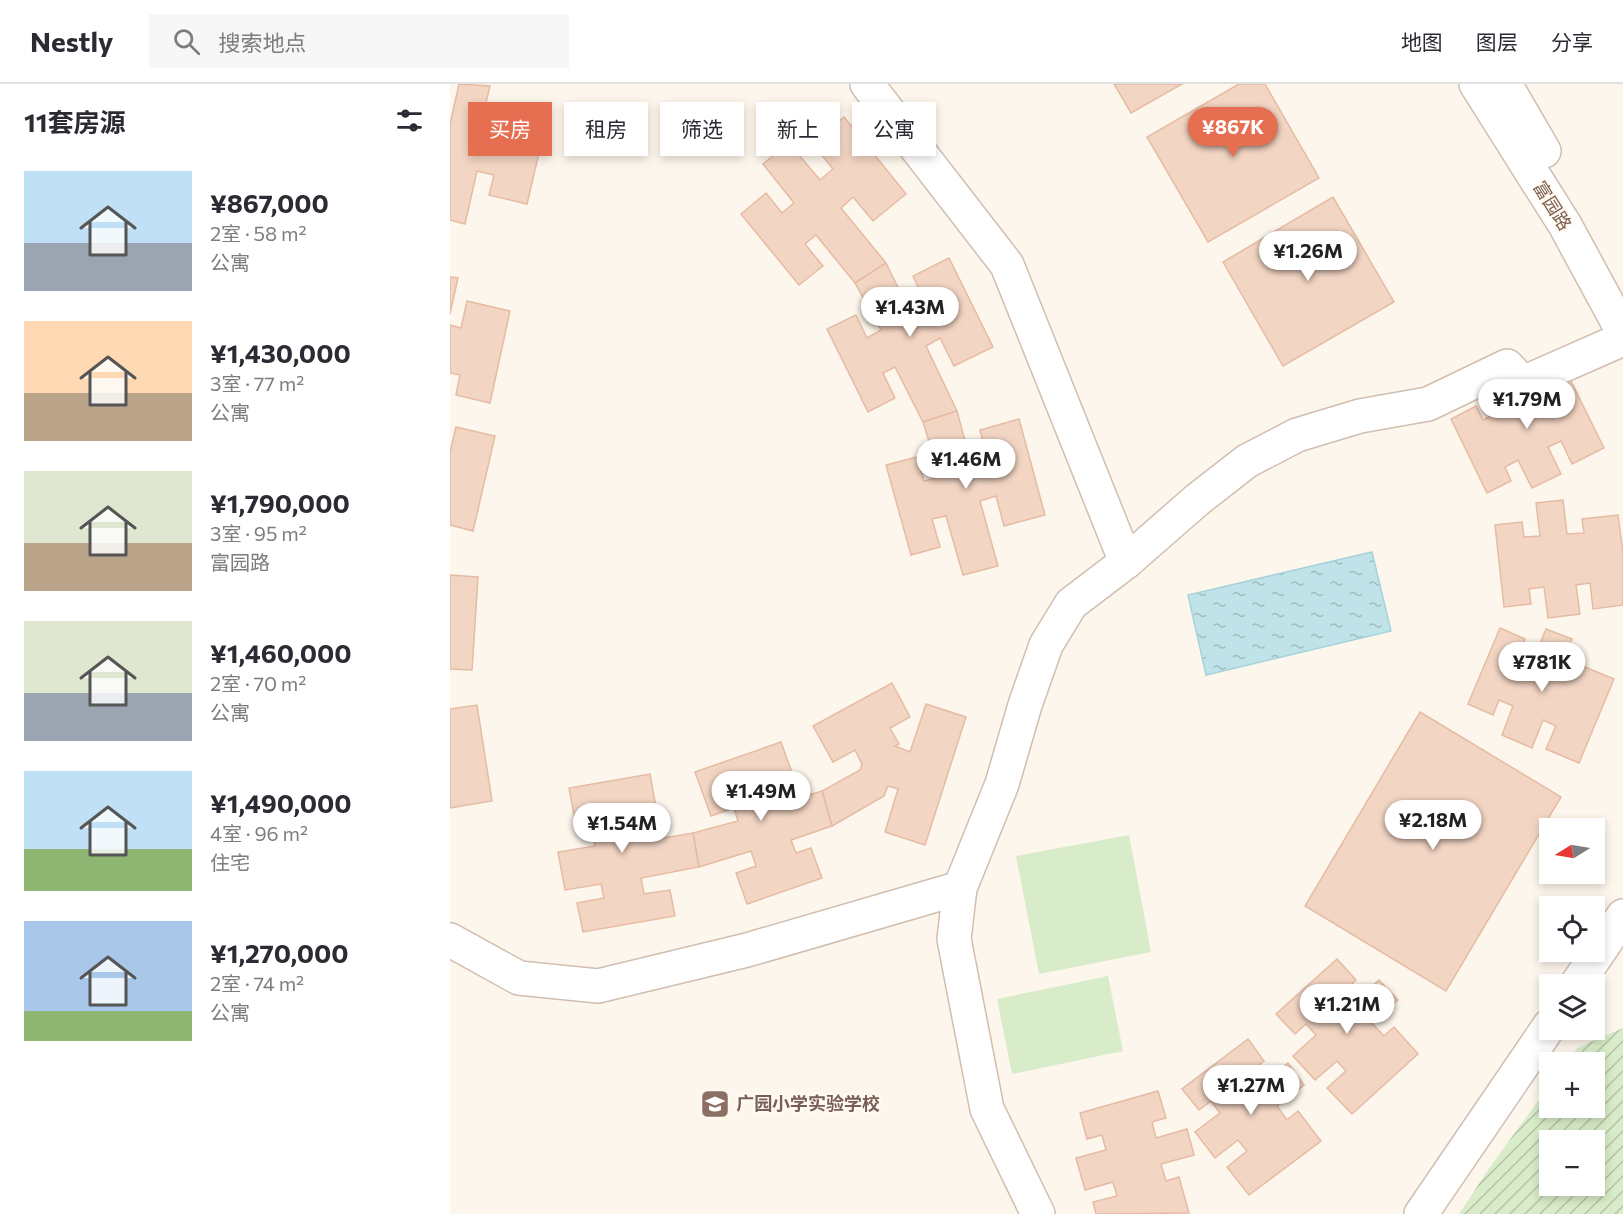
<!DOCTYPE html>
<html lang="zh">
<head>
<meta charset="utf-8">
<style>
	:root { --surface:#fff; --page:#f7f7f7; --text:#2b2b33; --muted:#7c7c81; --line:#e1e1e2; --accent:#e76f51 }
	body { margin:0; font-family:Commissioner,"Noto Sans SC",sans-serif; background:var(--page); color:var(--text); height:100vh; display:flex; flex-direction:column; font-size:22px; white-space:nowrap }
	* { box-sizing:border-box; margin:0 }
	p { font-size:20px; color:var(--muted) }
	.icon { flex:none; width:33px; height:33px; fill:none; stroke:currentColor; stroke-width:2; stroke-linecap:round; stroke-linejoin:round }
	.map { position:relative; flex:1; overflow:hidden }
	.drawer { display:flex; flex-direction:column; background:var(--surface); width:450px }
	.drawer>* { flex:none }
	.top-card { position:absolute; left:18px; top:18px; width:570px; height:54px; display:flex; gap:12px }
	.needle { width:39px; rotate:259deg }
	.controls { position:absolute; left:1089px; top:734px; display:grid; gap:12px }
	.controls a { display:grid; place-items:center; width:66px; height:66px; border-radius:0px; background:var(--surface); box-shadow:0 3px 9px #0003; font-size:30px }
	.price { position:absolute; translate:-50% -51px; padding:0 14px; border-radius:21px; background:#fff; color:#222; font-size:20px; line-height:39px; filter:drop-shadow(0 2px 3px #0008) }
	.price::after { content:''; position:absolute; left:50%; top:36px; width:18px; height:14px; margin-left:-9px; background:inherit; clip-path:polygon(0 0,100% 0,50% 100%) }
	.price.current { background:var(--accent); color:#fff }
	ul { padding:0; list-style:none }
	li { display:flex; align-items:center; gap:18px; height:150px; padding:0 24px }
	li span { display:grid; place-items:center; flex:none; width:168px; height:120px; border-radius:0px; color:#555 }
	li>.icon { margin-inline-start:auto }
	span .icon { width:72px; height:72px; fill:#fffc; stroke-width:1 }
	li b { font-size:26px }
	h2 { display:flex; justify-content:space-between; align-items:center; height:72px; padding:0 24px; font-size:26px }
	.tag { padding:0 21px; border-radius:0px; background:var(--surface); box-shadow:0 3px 9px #0003; font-size:21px; line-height:54px }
	.tag.current { background:var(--accent); color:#fff }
	header { display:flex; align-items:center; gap:36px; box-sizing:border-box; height:84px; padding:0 30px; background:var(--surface); border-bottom:2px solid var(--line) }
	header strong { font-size:28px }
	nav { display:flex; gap:33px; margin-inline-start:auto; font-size:21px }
	.search { width:420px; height:54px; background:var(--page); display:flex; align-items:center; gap:15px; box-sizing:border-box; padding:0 21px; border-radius:0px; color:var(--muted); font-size:22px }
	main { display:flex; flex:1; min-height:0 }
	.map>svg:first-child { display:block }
	.grass { fill:#d8ecc9 }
	.garden { fill:url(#garden-furrows); fill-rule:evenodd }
	.water { fill:url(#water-ripples); stroke:#a5d3da; stroke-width:1.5 }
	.building { fill:#f3d5c3; stroke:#e6bba3; stroke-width:1.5 }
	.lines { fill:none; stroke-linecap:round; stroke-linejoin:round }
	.minor-casing { stroke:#d1beb0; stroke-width:36 }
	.minor { stroke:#fff; stroke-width:33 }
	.labels { text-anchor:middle; stroke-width:4.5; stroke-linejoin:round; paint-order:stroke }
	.street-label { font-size:18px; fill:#7a5c4d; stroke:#fffaf3 }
	.education-label { font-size:18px; font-weight:bold; fill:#785e54; stroke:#fffaf3; text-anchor:start }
</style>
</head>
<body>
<header>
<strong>Nestly</strong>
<div class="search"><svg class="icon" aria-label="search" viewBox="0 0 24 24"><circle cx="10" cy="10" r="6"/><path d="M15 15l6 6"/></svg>搜索地点</div>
<nav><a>地图</a><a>图层</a><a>分享</a></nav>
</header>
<main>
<section class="drawer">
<h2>11套房源<svg class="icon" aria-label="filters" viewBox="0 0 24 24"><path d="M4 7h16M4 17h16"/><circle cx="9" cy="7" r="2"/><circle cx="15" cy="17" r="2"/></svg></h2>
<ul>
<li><span style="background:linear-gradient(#bfe0f5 60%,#9aa5b1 0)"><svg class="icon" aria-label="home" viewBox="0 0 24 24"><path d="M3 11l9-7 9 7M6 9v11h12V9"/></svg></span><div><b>¥867,000</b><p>2室 · 58 m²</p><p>公寓</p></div></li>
<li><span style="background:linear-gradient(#ffd9b3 60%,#b9a48a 0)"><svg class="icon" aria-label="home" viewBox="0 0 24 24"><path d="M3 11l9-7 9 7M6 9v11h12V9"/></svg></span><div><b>¥1,430,000</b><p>3室 · 77 m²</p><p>公寓</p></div></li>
<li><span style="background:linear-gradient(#dfe7d0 60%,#b9a48a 0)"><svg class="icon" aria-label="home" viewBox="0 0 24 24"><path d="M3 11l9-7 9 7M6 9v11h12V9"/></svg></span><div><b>¥1,790,000</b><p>3室 · 95 m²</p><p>富园路</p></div></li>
<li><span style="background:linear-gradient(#dfe7d0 60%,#9aa5b1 0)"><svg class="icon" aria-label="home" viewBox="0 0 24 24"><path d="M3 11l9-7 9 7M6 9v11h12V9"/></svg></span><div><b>¥1,460,000</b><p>2室 · 70 m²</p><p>公寓</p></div></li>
<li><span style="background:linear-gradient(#bfe0f5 65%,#8fb573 0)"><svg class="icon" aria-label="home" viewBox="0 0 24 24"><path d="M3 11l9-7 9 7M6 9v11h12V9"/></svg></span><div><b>¥1,490,000</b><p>4室 · 96 m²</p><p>住宅</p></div></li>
<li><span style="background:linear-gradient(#a9c7e8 75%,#8fb573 0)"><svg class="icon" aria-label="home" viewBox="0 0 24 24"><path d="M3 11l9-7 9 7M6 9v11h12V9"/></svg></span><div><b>¥1,270,000</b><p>2室 · 74 m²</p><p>公寓</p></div></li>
</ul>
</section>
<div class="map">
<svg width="1173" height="1130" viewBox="0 0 1173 1130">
	<defs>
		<pattern id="garden-furrows" width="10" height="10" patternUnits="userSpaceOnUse" patternTransform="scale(1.5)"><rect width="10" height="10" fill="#d8ecc9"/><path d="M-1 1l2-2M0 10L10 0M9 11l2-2" fill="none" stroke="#b4c2a5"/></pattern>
		<pattern id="water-ripples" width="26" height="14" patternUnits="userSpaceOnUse" patternTransform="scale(1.5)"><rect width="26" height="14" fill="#bfe3e8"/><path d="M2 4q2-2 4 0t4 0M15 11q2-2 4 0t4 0" fill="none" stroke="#a0bbbe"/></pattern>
	</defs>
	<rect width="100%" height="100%" fill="#fdf6ec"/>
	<g class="grass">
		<polygon points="679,751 701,868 589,890 566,772"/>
		<polygon points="658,892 673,967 562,990 547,915"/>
	</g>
	<path class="garden" d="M1173,944V1130H1009L1040,1083L1099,1002L1100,1023H1144V978H1117L1127,964ZM1100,1056H1144V1101H1100Z"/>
	<polygon class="water" points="922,468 941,547 756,591 738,511"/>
	<g class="building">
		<polygon points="9,0 40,2 30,44 51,49 56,29 96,39 77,120 39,111 44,91 27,87 15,140 0,136 0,40"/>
		<polygon points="664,0 732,0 681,29"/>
		<polygon points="789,0 815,0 869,94 758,158 697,53"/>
		<polygon points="394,33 456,110 423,137 403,113 391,124 436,179 405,199 366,151 355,160 373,182 349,201 291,130 316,109 332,129 344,119 313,80 339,59 370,96 383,85 362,59"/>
		<polygon points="883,113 944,218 833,282 773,178"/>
		<polygon points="499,174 543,263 504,282 490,254 476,262 507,327 473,338 445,283 433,289 445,314 418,328 377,245 406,231 417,254 431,246 405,199 436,179 461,230 477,222 463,192"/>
		<polygon points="0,193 8,194 0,230"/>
		<polygon points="17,217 60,227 40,319 6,311 10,291 0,289 0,241 11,244"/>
		<polygon points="1114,283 1154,364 1122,380 1111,357 1098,363 1111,390 1082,404 1068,376 1055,383 1061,397 1037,409 1001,335 1026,322 1033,336 1047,329 1033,300 1057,288 1072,319 1087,312 1081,299"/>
		<polygon points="507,327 522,383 538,378 530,346 569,335 595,431 554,442 546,412 530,417 548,482 513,491 496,432 482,435 490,463 461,471 436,381 467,373 474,397 490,393 473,338"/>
		<polygon points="6,343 45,352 23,447 0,441 0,368"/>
		<polygon points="1113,416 1117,450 1134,449 1132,435 1168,431 1173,469 1173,521 1143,525 1140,499 1126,501 1130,530 1098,534 1094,503 1079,505 1081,520 1054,523 1045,441 1072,438 1074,453 1090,452 1086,419"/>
		<polygon points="0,491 28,493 22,586 0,585"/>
		<polygon points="1050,544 1075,555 1070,569 1084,575 1096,545 1122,555 1109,587 1124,594 1130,581 1164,595 1129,679 1096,665 1106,642 1093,636 1082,664 1052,651 1063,622 1049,616 1043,631 1018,620"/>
		<polygon points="442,599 460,633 440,644 449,660 445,662 460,668 476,620 516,633 475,761 435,748 448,705 438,702 434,712 382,742 372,707 410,686 412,680 405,666 383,678 363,642"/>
		<polygon points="27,621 42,717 0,724 0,625"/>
		<polygon points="970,628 1111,713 996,907 855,822"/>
		<polygon points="331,658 347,703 325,711 328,721 372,707 382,742 341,756 346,769 361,764 372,794 297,820 286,789 306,782 301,767 249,783 243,749 288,737 284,724 261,732 245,688"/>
		<polygon points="200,690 208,735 192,738 195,757 243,749 249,783 191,794 194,810 220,806 225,832 133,848 127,819 154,814 151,800 115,806 108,768 145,762 141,743 127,746 119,704"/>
		<polygon points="887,875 906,896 895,906 905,918 929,896 948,916 922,939 934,952 944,943 968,970 902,1030 877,1004 896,987 887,977 865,996 843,972 866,951 856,940 845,950 826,930"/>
		<polygon points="798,955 814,977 802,986 812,999 838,979 854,1001 827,1022 837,1036 848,1027 871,1057 799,1111 777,1083 797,1067 788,1056 765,1074 745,1048 770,1029 761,1017 749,1026 732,1005"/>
		<polygon points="708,1007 716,1034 702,1038 706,1054 737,1045 744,1071 711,1080 716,1097 729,1093 739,1129 646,1130 643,1118 667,1112 663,1098 635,1106 626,1074 656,1066 652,1051 637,1055 630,1029"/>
	</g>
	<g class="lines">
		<g class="minor-casing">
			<g id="minor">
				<polyline points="417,0 557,181 676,478"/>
				<polyline points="1026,0 1115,141 1173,248"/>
				<polyline points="1055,0 1094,67"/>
				<polyline points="0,856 69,894 148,902 297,866 510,804"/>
				<polyline points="1127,900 1173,832"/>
				<polyline points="588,1130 537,1025 504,855 510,804 552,700 575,621 596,561 621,520 676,478 747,416 797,377 847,351 910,332 978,320 1057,282 1073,299 1173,255"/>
				<polyline points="971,1130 1100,941"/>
			</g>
		</g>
		<use href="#minor" class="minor"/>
	</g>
	<defs>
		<g id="school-square" transform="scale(1.5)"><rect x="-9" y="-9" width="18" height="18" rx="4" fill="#8d6e63" stroke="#fffaf3"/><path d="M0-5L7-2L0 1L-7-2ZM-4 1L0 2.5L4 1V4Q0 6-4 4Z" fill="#fff"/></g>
	</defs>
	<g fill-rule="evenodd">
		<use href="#school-square" x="265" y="1020"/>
	</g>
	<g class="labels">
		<g class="street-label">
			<text transform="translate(1102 122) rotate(58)" y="6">富园路</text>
		</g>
		<g class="education-label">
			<text x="286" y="1026">广园小学实验学校</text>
		</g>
	</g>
</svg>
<div class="controls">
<a><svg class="needle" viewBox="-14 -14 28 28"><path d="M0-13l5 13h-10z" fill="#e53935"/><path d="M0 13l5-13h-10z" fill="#7c7c81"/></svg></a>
<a><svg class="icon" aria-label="locate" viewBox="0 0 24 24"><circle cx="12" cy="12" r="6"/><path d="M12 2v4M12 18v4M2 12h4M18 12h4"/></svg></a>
<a><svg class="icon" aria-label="layers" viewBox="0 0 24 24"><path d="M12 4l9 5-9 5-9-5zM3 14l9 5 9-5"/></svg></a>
<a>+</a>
<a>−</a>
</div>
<b class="price current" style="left:783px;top:74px">¥867K</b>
<b class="price" style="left:858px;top:198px">¥1.26M</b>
<b class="price" style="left:460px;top:254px">¥1.43M</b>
<b class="price" style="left:1077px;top:346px">¥1.79M</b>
<b class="price" style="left:516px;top:406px">¥1.46M</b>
<b class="price" style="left:1092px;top:609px">¥781K</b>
<b class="price" style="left:311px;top:738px">¥1.49M</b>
<b class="price" style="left:983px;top:767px">¥2.18M</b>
<b class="price" style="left:172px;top:770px">¥1.54M</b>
<b class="price" style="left:897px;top:951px">¥1.21M</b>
<b class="price" style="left:801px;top:1032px">¥1.27M</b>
<div class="top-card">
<a class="tag current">买房</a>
<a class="tag">租房</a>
<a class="tag">筛选</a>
<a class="tag">新上</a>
<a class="tag">公寓</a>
</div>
</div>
</main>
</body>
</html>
